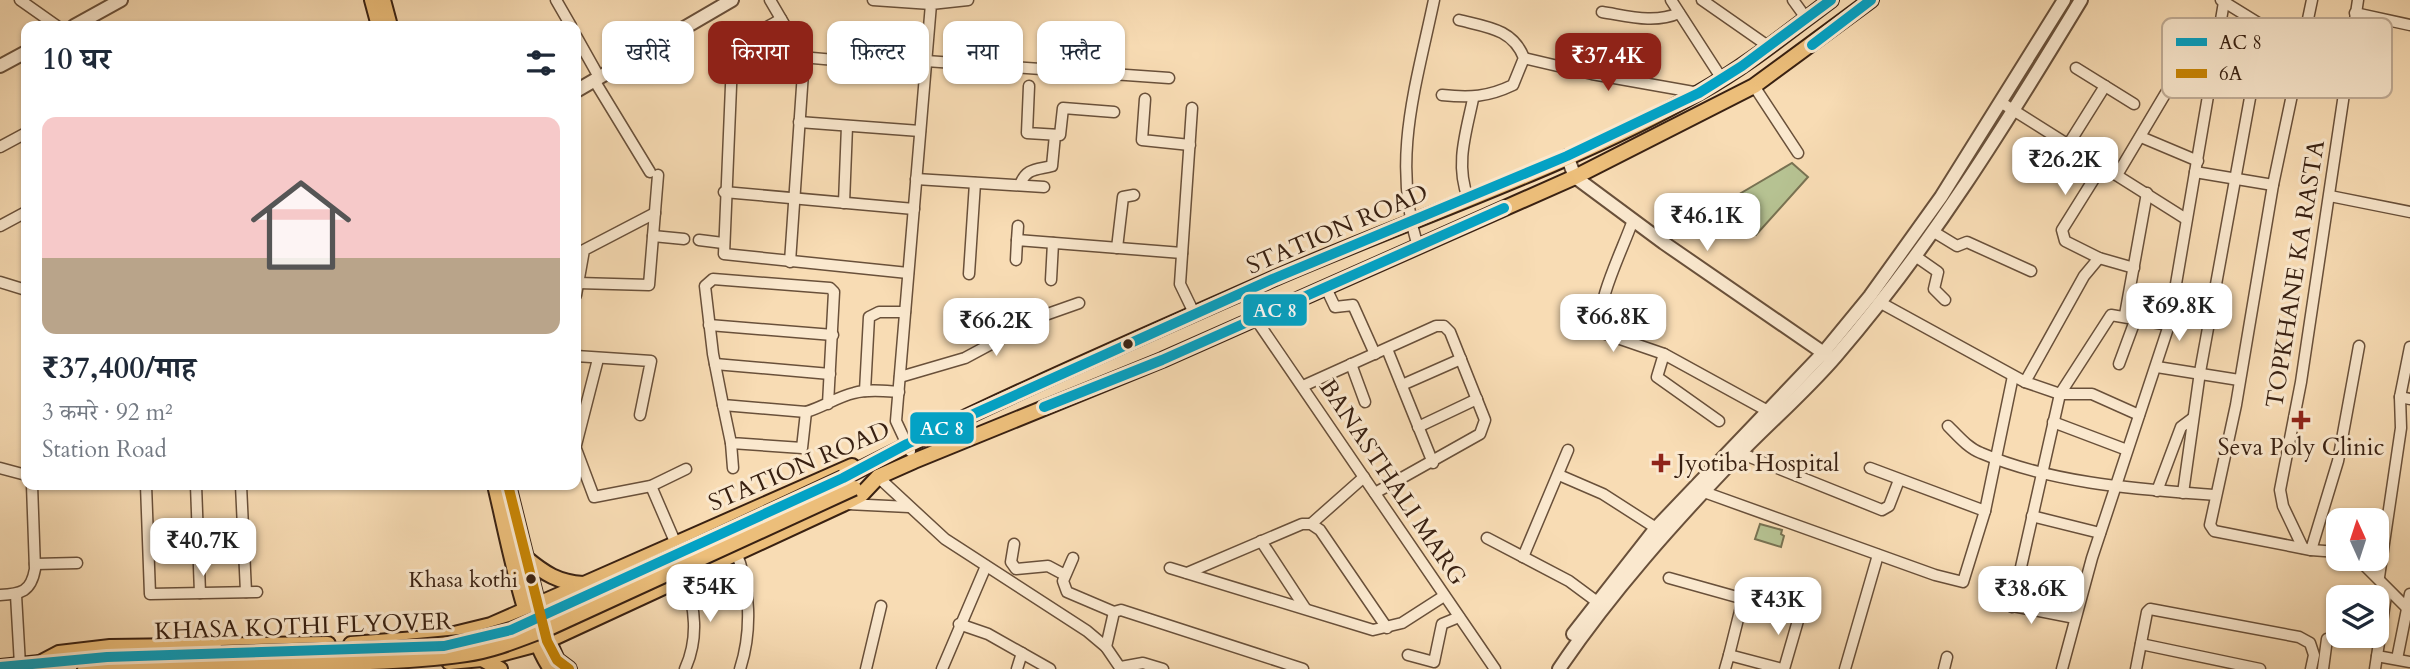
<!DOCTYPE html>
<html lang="hi">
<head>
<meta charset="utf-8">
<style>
	:root { --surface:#fff; --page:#f2f2f3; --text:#1f2937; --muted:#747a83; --line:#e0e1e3; --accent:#8f2418 }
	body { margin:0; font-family:Cardo,"Noto Serif Devanagari",serif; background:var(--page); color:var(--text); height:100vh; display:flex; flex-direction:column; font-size:26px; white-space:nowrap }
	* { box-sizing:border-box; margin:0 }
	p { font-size:23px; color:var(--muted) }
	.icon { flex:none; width:38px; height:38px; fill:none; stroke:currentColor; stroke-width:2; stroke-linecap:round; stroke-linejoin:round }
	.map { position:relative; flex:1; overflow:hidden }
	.panel { position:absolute; left:21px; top:21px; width:560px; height:469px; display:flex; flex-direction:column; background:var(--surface); border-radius:14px; box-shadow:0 2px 5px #0004 }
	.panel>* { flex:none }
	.banner { position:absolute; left:602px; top:21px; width:665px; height:63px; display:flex; gap:14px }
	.needle { width:46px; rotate:357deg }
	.controls { position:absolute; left:2326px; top:508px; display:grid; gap:14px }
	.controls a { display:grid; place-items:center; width:63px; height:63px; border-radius:14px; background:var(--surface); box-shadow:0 2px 5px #0004; font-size:35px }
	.price { position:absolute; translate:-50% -60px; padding:0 16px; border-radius:14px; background:#fff; color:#222; font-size:23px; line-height:46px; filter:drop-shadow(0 2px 4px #0008) }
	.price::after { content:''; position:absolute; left:50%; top:42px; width:21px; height:16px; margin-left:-10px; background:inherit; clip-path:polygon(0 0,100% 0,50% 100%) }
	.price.on { background:var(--accent); color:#fff }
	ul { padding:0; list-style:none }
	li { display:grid; align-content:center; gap:14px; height:371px; padding:0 21px }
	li+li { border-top:2px solid var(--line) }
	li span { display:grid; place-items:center; height:217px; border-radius:14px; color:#555 }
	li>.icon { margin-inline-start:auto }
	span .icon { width:126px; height:126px; fill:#fffc; stroke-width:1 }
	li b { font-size:30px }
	h2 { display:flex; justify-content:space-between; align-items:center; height:84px; padding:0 21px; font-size:30px }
	.pill { padding:0 24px; border-radius:14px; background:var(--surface); box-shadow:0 2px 5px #0004; font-size:24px; line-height:63px }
	.pill.on { background:var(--accent); color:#fff }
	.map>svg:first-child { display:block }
	.green { fill:#b6c292; stroke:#787252; stroke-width:2 }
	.water { fill:#a5b8ba; stroke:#7a7c77; stroke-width:2 }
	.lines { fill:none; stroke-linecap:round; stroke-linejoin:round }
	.minor-casing { stroke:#69503a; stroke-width:13 }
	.tertiary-casing { stroke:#69503a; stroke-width:16 }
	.primary-casing { stroke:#392112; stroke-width:18 }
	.minor { stroke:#fae8ce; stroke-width:10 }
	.tertiary { stroke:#fae8ce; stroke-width:12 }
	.primary { stroke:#ecbe7a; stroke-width:14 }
	.primary-bridge-casing { stroke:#392112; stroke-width:18; stroke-linecap:butt }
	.primary-bridge { stroke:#ecbe7a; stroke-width:14 }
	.bus-1-casing { stroke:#fae8ce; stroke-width:16 }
	.bus-2-casing { stroke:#fae8ce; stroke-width:16 }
	.bus-1 { stroke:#03a2c5; stroke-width:10 }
	.bus-2 { stroke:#c88504; stroke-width:10 }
	.bus-dot { fill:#392112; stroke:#fae8ce; stroke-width:2.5 }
	.poi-dot { fill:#8f2418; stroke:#fae8ce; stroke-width:2.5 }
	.labels { text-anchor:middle; stroke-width:6; stroke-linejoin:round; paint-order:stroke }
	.bus-label { font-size:22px; fill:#392112; stroke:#fae8ce; text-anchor:end }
	.street-label { font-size:24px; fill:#392112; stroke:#fae8ce }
	.poi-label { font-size:24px; fill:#392112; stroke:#fae8ce }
	.key { fill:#fae8ce; stroke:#c0ac96; stroke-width:2 }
	.key-label { font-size:19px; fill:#392112 }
	.line-badge { stroke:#fae8ce; stroke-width:2.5 }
	.badge-label { font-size:19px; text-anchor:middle; font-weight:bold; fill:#fff }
</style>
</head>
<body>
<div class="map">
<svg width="2410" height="669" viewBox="0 0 2410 669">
	<rect width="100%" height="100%" fill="#f8dcb4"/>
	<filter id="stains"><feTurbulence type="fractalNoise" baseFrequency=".00286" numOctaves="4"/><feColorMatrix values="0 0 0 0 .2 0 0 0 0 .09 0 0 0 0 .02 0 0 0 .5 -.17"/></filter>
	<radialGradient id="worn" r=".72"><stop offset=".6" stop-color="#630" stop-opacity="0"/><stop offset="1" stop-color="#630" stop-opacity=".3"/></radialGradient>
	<g class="green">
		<polygon points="1792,163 1808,177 1756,235 1738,223 1736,196"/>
		<polygon points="1760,524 1782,530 1781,534 1784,536 1781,547 1755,539"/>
	</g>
	<polygon class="water" points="1705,214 1719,234 1710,242 1695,220"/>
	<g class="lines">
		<g class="minor-casing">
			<g id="minor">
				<polyline points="20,0 57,26"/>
				<polyline points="556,0 571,26"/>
				<polyline points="770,0 804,58 790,262"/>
				<polyline points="873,0 931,4"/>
				<polyline points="1671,0 1722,79"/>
				<polyline points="1702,0 1768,46"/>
				<polyline points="1793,0 1806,18"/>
				<polyline points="2221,0 2302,50"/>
				<polyline points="2312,0 2273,185 2236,405 2210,525 2214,531 2311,550 2338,552"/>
				<path d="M1602,12C1628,16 1654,24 1679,13"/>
				<polyline points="2355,13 2410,25"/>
				<path d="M781,19C763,30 737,40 732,62L724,254L908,273"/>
				<polyline points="576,36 599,77"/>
				<polyline points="734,51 925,68"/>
				<polyline points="1524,58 1592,74 1699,93"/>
				<polyline points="926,61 1169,78"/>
				<polyline points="2076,68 2134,104"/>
				<polyline points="594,80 650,172"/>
				<polyline points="1029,86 1027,133 1060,135 1063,108 1114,112"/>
				<polyline points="1754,86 1798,153"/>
				<path d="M1442,95C1470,98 1488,97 1513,85L1524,58C1513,29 1487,27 1459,20"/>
				<polyline points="1145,99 1142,140 1190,145"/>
				<polyline points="2002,103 2186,219"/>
				<polyline points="1192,108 1180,284 1195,315"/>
				<polyline points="799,122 920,131"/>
				<polyline points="2141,137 2198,161"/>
				<polyline points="2068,145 2105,86"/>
				<polyline points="0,147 26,133"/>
				<polyline points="2102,166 2062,230 2065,241 2099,258 2134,268"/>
				<polyline points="2195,172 2273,185"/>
				<polyline points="2117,175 2189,54 2194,52 2215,62"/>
				<polyline points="916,179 1044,187"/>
				<path d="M1020,185C1026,168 1036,170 1052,166L1055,135"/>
				<polyline points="724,192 914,209"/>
				<polyline points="2330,196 2410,212"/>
				<path d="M1468,198C1455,164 1466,133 1473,99"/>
				<polyline points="844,203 847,126"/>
				<path d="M1633,220C1623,249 1595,303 1600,332L1664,354L1766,410"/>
				<polyline points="0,226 26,212"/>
				<polyline points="1934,232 1957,246 1967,242 2031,271"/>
				<polyline points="653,236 684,239"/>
				<polyline points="699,240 723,243"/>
				<polyline points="1017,240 1018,226"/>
				<path d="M1418,247C1391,160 1416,86 1434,0"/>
				<polyline points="1117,248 1123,197 1134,195"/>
				<polyline points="1915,256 1938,272 1934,289 1945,300"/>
				<polyline points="1016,260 1017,240 1182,253"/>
				<polyline points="969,274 975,183"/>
				<polyline points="1051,280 1053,243"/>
				<polyline points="0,282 26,290"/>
				<polyline points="578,283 649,285 658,175"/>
				<polyline points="1326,288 1335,307 1353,305 1375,354"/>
				<polyline points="1243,293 1255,318 1495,669"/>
				<polyline points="576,295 584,250 655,213"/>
				<polyline points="1881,303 2025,382 2060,394 2092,394 2139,415"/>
				<polyline points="2125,315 2147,193"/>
				<polyline points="709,325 833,335"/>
				<polyline points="1387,349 1433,463"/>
				<polyline points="1664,354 1657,377 1719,421"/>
				<polyline points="576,356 651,361 640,415"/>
				<polyline points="715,364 830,374"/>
				<polyline points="1351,364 1365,402"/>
				<polyline points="2119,364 2136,318"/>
				<polyline points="2157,367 2239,380"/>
				<polyline points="900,377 965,358 1045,315 1079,303"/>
				<polyline points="2025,382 2084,276 2099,258"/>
				<polyline points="1402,385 1461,359"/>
				<polyline points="1303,386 1436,326 1444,326 1450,332 1485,420 1480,434 1375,493"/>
				<polyline points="865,391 869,317 879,312 905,312"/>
				<polyline points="2400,397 2410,399"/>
				<path d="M828,404L834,292L830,288L713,279L705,286L713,354L723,405L806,412C823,407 837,397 854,393C868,389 884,391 899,392"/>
				<polyline points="723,405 731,443 802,448 806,412"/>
				<polyline points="2053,422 2127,450"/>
				<path d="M1948,426C1958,436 1968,448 1981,453C2054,484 2137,489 2215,495"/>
				<polyline points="1418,427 1477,399"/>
				<polyline points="731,443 733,468"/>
				<polyline points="576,445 598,359"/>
				<polyline points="576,449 594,497 651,486 686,469"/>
				<polyline points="910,451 896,421 931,4 968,0"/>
				<polyline points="1740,453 1882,510 1889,506 1899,480"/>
				<polyline points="0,468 26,475"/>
				<polyline points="1870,468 1985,511"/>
				<polyline points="1559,475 1603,494 1656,528"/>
				<polyline points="878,477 945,539 1087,631 1106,647 1121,669"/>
				<polyline points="146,485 150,594 257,592"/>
				<polyline points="196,485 200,593"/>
				<polyline points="241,485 246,592"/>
				<polyline points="651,486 676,544"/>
				<polyline points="2157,491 2181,427 2193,418"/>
				<polyline points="1704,492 1935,575 1963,582 1985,511 2013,376"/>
				<polyline points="2183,493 2200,372 2254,76 2247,61 2219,42"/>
				<polyline points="847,504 909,507"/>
				<polyline points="2032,516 2100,533"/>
				<polyline points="1311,524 1364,477"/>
				<polyline points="1487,538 1569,581 1596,601"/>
				<polyline points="1261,541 1305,608"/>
				<polyline points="1014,544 1011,562 1016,569 1048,566 1065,575"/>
				<polyline points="2303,548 2283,506 2280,490 2301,382 2358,0"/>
				<path d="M735,550C751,586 752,632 740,669"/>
				<polyline points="2311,550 2338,461 2359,346"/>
				<polyline points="1523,557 1568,450"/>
				<polyline points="1073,558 1063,581 1067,592 1114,612"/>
				<polyline points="2357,558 2410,611"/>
				<polyline points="35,564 77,563"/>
				<polyline points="1170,568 1373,630 1402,623 1444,596"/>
				<polyline points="1187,573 1302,524 1311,524 1320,530 1387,628"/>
				<polyline points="2379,577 2401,428 2400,397 2410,347"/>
				<polyline points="1669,578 1801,615"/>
				<polyline points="1998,583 1992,602 2075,618"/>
				<polyline points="2387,589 2377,656 2410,662"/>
				<path d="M0,595C21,594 31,592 35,569L32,485"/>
				<polyline points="16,595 20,665"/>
				<polyline points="2012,607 2060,394 2111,315 2169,325"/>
				<polyline points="959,624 988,634 1050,669"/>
				<polyline points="2141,644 2260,669"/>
				<polyline points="1106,647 1114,612 1121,610 1303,669"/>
				<polyline points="1408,655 1434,662 1442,624 1459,617"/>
				<polyline points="1729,655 1743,599"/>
				<polyline points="2397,659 2410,594"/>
				<polyline points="1121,667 1143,663 1163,669"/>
				<path d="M685,669C699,638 695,608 685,577"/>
				<polyline points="866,669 881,606"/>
				<polyline points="942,669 986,566"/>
				<polyline points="1017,669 1022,653"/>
				<polyline points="1725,669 1729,655 1782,669"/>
				<polyline points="1784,669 1806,593"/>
				<polyline points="1845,669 1878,555"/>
				<polyline points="1944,669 1947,657"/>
				<polyline points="2062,669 2092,558 2169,325 2224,2"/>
				<polyline points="2136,669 2147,612 2150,609 2299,637 2310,643 2314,655 2311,669"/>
				<polyline points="2323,669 2327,639"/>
				<polyline points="2375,669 2377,656"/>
			</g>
		</g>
		<g class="tertiary-casing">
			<g id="tertiary">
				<polyline points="74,26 121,0"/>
				<polyline points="0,66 26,52"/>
				<polyline points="576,91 732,0"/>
				<polyline points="1567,156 1575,177 1664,243 1828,356"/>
				<polyline points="1573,634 1656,528 1824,352 1870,296 1941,197 2064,0"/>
				<path d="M1559,669C1611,592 1675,521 1739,454C1771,421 1806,391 1836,356C1931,246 2006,124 2081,0"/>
			</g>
		</g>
		<g class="primary-casing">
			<g id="primary">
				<polyline points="372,0 379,26"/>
				<polyline points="383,0 390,26"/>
				<path d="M843,478C984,405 1130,342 1275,278C1416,217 1565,168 1700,92C1747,66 1788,32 1831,0"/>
				<path d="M495,485C507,534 524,630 551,669"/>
				<polyline points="508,485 540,614"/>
				<path d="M526,558C545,574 558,582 583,584"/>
				<polyline points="545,633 557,660 569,669"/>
				<polyline points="547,641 843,504 862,494 878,477 914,461 1162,360 1575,177 1754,86 1871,0"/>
				<polyline points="351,644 442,637 491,625 852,466"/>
				<polyline points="482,659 500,669"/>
				<polyline points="449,662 482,659 538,644"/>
				<polyline points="40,663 59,653 110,647 328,644"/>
				<polyline points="0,667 49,662"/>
				<polyline points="85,669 224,664"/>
			</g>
		</g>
		<use href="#minor" class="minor"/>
		<use href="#tertiary" class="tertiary"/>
		<use href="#primary" class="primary"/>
		<g class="primary-bridge-casing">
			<g id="primary-bridge">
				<polyline points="221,654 397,649 470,642 511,630 560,610 843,478"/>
				<path d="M224,664C300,663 391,665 466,654C495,650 522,638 549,628L854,488"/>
			</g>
		</g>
		<use href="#primary-bridge" class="primary-bridge"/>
		<g class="bus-1-casing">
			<g id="bus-1">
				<polyline points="1812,45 1871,0"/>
				<polyline points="1044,407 1162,360 1504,208"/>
				<polyline points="0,667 107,657 444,646 511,630 843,478 907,444 1275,278 1567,156 1699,93 1742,66 1831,0"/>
			</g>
		</g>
		<g class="bus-2-casing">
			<polyline id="bus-2" points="508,485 547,641 557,660 569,669"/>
		</g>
		<use href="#bus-1" class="bus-1"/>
		<use href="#bus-2" class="bus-2"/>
	</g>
	<g class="bus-dot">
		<circle cx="1128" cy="344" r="6"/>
		<circle cx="531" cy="579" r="6"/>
	</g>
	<g class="poi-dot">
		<path d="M2297.5 409.5h7v7h7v7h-7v7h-7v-7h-7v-7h7z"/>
		<path d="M1657.5 452.5h7v7h7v7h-7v7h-7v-7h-7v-7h7z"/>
	</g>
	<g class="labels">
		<g class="bus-label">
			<text x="518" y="587">Khasa kothi</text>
		</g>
		<g class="street-label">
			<text transform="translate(1337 229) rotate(-23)" y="8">STATION ROAD</text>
			<text transform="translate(2295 274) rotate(-81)" y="8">TOPKHANE KA RASTA</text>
			<text transform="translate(799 466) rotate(-23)" y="8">STATION ROAD</text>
			<text transform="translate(1393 482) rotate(56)" y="8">BANASTHALI MARG</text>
			<text transform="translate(303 626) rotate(-2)" y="8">KHASA KOTHI FLYOVER</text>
		</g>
		<g class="poi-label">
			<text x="2301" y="455">Seva Poly Clinic</text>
			<text x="1677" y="471" text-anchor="start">Jyotiba Hospital</text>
		</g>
	</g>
	<rect x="2162" y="18" width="230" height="80" rx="10" class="key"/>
	<rect x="2176" y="38" width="31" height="8" fill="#03a2c5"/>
	<rect x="2176" y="69" width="31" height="9" fill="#c88504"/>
	<g class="key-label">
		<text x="2219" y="49">AC 8</text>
		<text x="2219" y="80">6A</text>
	</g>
	<g class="line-badge">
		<rect x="1242" y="293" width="66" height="34" rx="7" fill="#03a2c5"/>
		<rect x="909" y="411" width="66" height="34" rx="7" fill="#03a2c5"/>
	</g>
	<g class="badge-label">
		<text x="1275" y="317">AC 8</text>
		<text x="942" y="435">AC 8</text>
	</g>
	<rect width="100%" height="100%" filter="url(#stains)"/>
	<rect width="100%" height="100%" fill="url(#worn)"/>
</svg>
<div class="controls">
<a><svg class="needle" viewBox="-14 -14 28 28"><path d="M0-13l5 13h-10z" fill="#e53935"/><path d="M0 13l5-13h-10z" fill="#747a83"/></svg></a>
<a><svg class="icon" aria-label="layers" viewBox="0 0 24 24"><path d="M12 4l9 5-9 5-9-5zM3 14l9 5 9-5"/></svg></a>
</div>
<b class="price on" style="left:1608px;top:93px">₹37.4K</b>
<b class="price" style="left:2065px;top:197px">₹26.2K</b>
<b class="price" style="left:1707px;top:253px">₹46.1K</b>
<b class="price" style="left:2179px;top:343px">₹69.8K</b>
<b class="price" style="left:1613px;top:354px">₹66.8K</b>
<b class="price" style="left:996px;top:358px">₹66.2K</b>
<b class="price" style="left:203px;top:578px">₹40.7K</b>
<b class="price" style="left:710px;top:624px">₹54K</b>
<b class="price" style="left:2031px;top:626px">₹38.6K</b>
<b class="price" style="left:1778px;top:637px">₹43K</b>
<div class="banner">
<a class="pill">खरीदें</a>
<a class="pill on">किराया</a>
<a class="pill">फ़िल्टर</a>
<a class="pill">नया</a>
<a class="pill">फ़्लैट</a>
</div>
<section class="panel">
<h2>10 घर<svg class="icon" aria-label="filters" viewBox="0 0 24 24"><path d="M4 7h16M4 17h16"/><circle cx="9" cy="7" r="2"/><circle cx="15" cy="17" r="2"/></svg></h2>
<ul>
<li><span style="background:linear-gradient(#f6c9c9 65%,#b9a48a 0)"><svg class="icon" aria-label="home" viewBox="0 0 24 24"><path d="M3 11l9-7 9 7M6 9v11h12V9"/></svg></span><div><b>₹37,400/माह</b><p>3 कमरे · 92 m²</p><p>Station Road</p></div></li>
</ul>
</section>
</div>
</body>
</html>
